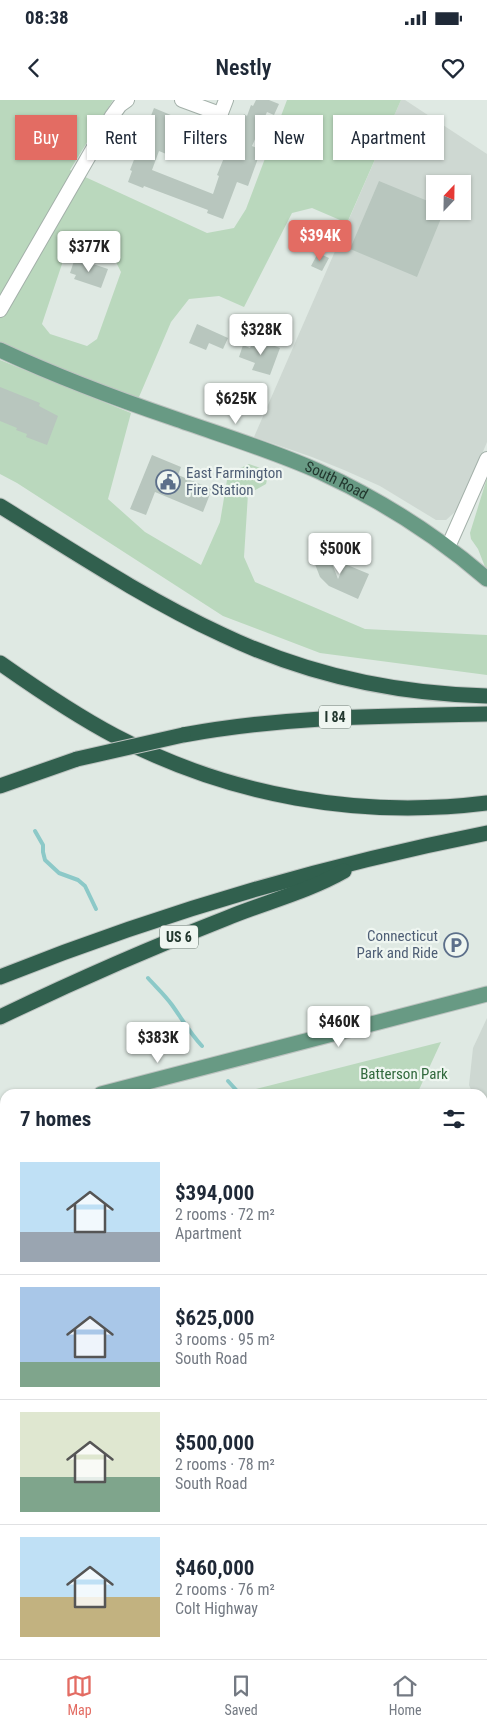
<!DOCTYPE html>
<html lang="en">
<head>
<meta charset="utf-8">
<style>
	:root { --surface:#fff; --page:#f6f6f7; --text:#1f2937; --muted:#747a83; --line:#e0e1e3; --accent:#e36c63 }
	body { margin:0; font-family:"Roboto Condensed",sans-serif; background:var(--page); color:var(--text); height:100vh; display:flex; flex-direction:column; font-size:19px; white-space:nowrap }
	* { box-sizing:border-box; margin:0 }
	p { font-size:16px; color:var(--muted) }
	.icon { flex:none; width:28px; height:28px; fill:none; stroke:currentColor; stroke-width:2; stroke-linecap:round; stroke-linejoin:round }
	.map { position:relative; flex:1; overflow:hidden }
	.sheet { position:absolute; left:0px; top:989px; width:488px; height:571px; display:flex; flex-direction:column; background:var(--surface); border-radius:15px 15px 0 0; box-shadow:0 1px 4px #0004 }
	.sheet>* { flex:none }
	.banner { position:absolute; left:15px; top:15px; width:458px; height:45px; display:flex; gap:10px }
	.needle { width:32px; rotate:22deg }
	.fabs { position:absolute; left:426px; top:75px; display:grid; gap:10px }
	.fabs a { display:grid; place-items:center; width:45px; height:45px; border-radius:0px; background:var(--surface); box-shadow:0 1px 4px #0004; font-size:25px }
	.price { position:absolute; translate:-50% -42px; padding:0 11px; border-radius:5px; background:#fff; color:#222; font-size:16px; line-height:32px; filter:drop-shadow(0 1px 2px #0008) }
	.price::after { content:''; position:absolute; left:50%; top:30px; width:15px; height:11px; margin-left:-8px; background:inherit; clip-path:polygon(0 0,100% 0,50% 100%) }
	.price.selected { background:var(--accent); color:#fff }
	ul { padding:0; list-style:none }
	li { display:flex; align-items:center; gap:15px; height:125px; padding:0 20px }
	li+li { border-top:1px solid var(--line) }
	li span { display:grid; place-items:center; flex:none; width:140px; height:100px; border-radius:0px; color:#555 }
	li>.icon { margin-inline-start:auto }
	span .icon { width:60px; height:60px; fill:#fffc; stroke-width:1 }
	li b { font-size:21px }
	h2 { display:flex; justify-content:space-between; align-items:center; height:60px; padding:0 20px; font-size:21px }
	.chip { padding:0 18px; border-radius:0px; background:var(--surface); box-shadow:0 1px 4px #0004; font-size:18px; line-height:45px }
	.chip.selected { background:var(--accent); color:#fff }
	.status { display:flex; justify-content:space-between; align-items:center; height:35px; padding:0 25px; background:var(--surface); direction:ltr }
	.status svg { height:14px; fill:currentColor }
	header { display:flex; justify-content:space-between; align-items:center; height:65px; padding:0 20px; background:var(--surface); font-size:22px; font-weight:600 }
	.dock { display:flex; justify-content:space-around; align-items:center; height:70px; border-top:1px solid var(--line); background:var(--surface); font-size:14px; color:var(--muted) }
	.dock a { display:grid; justify-items:center; gap:2px }
	.dock .selected { color:var(--accent) }
	.map>svg:first-child { display:block }
	.built { fill:#ced8d2; fill-rule:evenodd }
	.green { fill:#bad8bd; fill-rule:evenodd }
	.lines { fill:none; stroke-linecap:round; stroke-linejoin:round }
	.stream { stroke:#8cc9c8; stroke-width:4 }
	.building { fill:#b8c6be }
	.minor-casing { stroke:#a3b0a9; stroke-width:16 }
	.major-casing { stroke:#bdc3c0; stroke-width:17 }
	.highway-casing { stroke:#bdc3c0; stroke-width:17 }
	.minor { stroke:#fff; stroke-width:14 }
	.major { stroke:#689a84; stroke-width:15 }
	.highway { stroke:#31604e; stroke-width:15 }
	.highway-bridge-casing { stroke:#bdc3c0; stroke-width:17; stroke-linecap:butt }
	.highway-bridge { stroke:#31604e; stroke-width:15 }
	.labels { text-anchor:middle; stroke-width:4.5; stroke-linejoin:round; paint-order:stroke }
	.shield { fill:#eff6f1; stroke:#607068; stroke-width:1 }
	.shield-label { font-size:14px; font-weight:bold; fill:#22372e }
	.service-label { font-size:15px; fill:#4e5e75; stroke:#eff6f1; text-anchor:start }
	.street-label { font-size:15px; fill:#22372e; stroke:#eff6f1 }
	.park-label { font-size:15px; fill:#31693d; stroke:#eff6f1 }
</style>
</head>
<body>
<div class="status"><b>08:38</b><svg viewBox="0 0 49 12"><path d="M0 12V9h3v3zM5 12V6h3v6zM10 12V3h3v9zM15 12V0h3v12zM26 1h20v11H26zM47 4h2v5h-2z"/></svg></div>
<header><svg class="icon" aria-label="back" viewBox="0 0 24 24"><path d="M15 5l-7 7 7 7"/></svg>Nestly<svg class="icon" aria-label="heart" viewBox="0 0 24 24"><path d="M12 20l-8-8c-3-5 5-10 8-4 3-6 11-1 8 4z"/></svg></header>
<div class="map">
<svg width="487" height="1559" viewBox="0 0 487 1559">
	<rect width="100%" height="100%" fill="#dfe9e3"/>
	<g class="built">
		<path d="M401,0H405L487,54V342L468,388L456,411L446,420H436L380,386L344,370L312,357L254,337ZM435,84H462V111H435Z"/>
		<polygon points="487,918 487,1023 483,1013 482,994 473,994 469,985 473,948"/>
	</g>
	<g class="green">
		<path d="M0,0H113L70,70L207,133L234,128L246,109L287,0H401L347,123L312,108L292,113L244,207L219,196L189,199L171,222L139,297L118,299L0,250ZM78,145L114,158L121,172L97,239L87,246L50,234L42,224L68,146Z"/>
		<polygon points="0,260 131,313 108,399 145,432 201,465 220,422 228,374 249,364 269,371 266,384 248,394 244,457 255,482 365,529 487,535 487,575 320,553 223,516 17,383 0,374"/>
		<polygon points="487,378 487,472 478,449 471,439 470,433"/>
		<polygon points="441,942 417,994 236,994"/>
		<polygon points="5,1053 5,1555 141,1555 139,1559 0,1559 0,1054"/>
	</g>
	<g class="lines">
		<g class="stream">
			<polyline points="35,731 43,745 43,752 45,760 59,773 78,780 85,786 96,809"/>
			<path d="M148,878C156,887 165,895 172,905C182,919 190,933 202,946"/>
			<polyline points="228,981 238,992 242,994"/>
			<polyline points="298,1559 300,1555"/>
		</g>
	</g>
	<g class="building">
		<polygon points="256,0 269,0 279,4 274,15 267,12 252,46 261,50 248,86 237,82 223,119 207,113 208,110 144,86 143,88 128,82 132,71 130,70 154,8 185,21 171,56 159,51 152,70 213,94 219,76 217,75 232,38 234,39 244,14 247,16 251,5 253,6"/>
		<polygon points="379,81 435,104 435,111 444,111 417,177 350,149"/>
		<polygon points="318,153 329,158 322,171 311,166"/>
		<polygon points="75,158 108,169 101,188 74,179 76,175 70,173"/>
		<polygon points="197,224 228,238 223,249 209,243 206,250 189,243"/>
		<polygon points="262,241 280,248 270,275 252,270 255,263 239,257 243,245 250,248 253,242 261,245"/>
		<polygon points="0,287 40,303 39,306 58,316 47,345 26,337 27,334 16,330 17,328 0,321"/>
		<polygon points="152,355 181,367 178,375 212,389 203,412 155,392 146,415 130,409"/>
		<polygon points="326,448 338,479 345,464 369,474 358,499 329,486 320,477 311,454"/>
	</g>
	<g class="lines">
		<g class="minor-casing">
			<g id="minor">
				<polyline points="182,0 220,14"/>
				<polyline points="206,52 226,0"/>
				<polyline points="0,210 112,16 120,5 127,0"/>
				<polyline points="448,447 487,359"/>
			</g>
		</g>
		<g class="major-casing">
			<g id="major">
				<path id="s1" d="M0,250C56,276 114,298 173,318C221,335 271,350 318,371C379,399 436,435 487,479"/>
				<polyline points="101,994 487,894"/>
			</g>
		</g>
		<g class="highway-casing">
			<g id="highway">
				<path d="M0,406C73,451 145,499 223,535C305,574 396,594 487,596"/>
				<path d="M0,563C37,589 75,615 115,636C229,696 360,719 487,703"/>
				<path d="M183,635C286,616 383,616 487,614"/>
				<polyline points="0,686 77,659"/>
				<path d="M0,877C158,814 320,766 487,733"/>
				<path d="M0,917C75,881 150,848 227,818C266,802 307,792 344,771"/>
				<polyline points="0,1014 5,1014"/>
			</g>
		</g>
		<use href="#minor" class="minor"/>
		<use href="#major" class="major"/>
		<use href="#highway" class="highway"/>
		<g class="highway-bridge-casing">
			<polyline id="highway-bridge" points="77,659 183,635"/>
		</g>
		<use href="#highway-bridge" class="highway-bridge"/>
	</g>
	<defs>
		<g id="civic-ring" transform="scale(1.25)"><circle r="9.5" fill="#eff6f1" stroke="#5c6f8a" stroke-width="1.5"/><path d="M-.6-6.5H3V-4.5H.6V-3L4-1V1h2V6H-6V1h2V-1L-.6-3ZM-1.2 2.5V6h2.4V2.5Z" fill="#5c6f8a"/></g>
		<g id="parking-ring" transform="scale(1.25)"><circle r="9.5" fill="#eff6f1" stroke="#5c6f8a" stroke-width="1.5"/><path d="M-3.5-5.5H1a3.5 3.5 0 0 1 0 7H-1V5.5H-3.5ZM-1-3.4V-.6H.8a1.4 1.4 0 0 0 0-2.8Z" fill="#5c6f8a"/></g>
	</defs>
	<g fill-rule="evenodd">
		<use href="#civic-ring" x="168" y="382"/>
		<use href="#parking-ring" x="456" y="845"/>
	</g>
	<g class="labels">
		<g class="shield">
			<rect x="319" y="605.5" width="32" height="23" rx="4"/>
			<rect x="160" y="825.5" width="38" height="23" rx="4"/>
		</g>
		<g class="shield-label">
			<text x="335" y="622">I 84</text>
			<text x="179" y="842">US 6</text>
		</g>
		<g class="service-label">
			<text x="186" y="378">East Farmington<tspan x="186" dy="17">Fire Station</tspan></text>
			<text x="438" y="841" text-anchor="end">Connecticut<tspan x="438" dy="17">Park and Ride</tspan></text>
		</g>
		<g class="street-label">
			<text dy="5" stroke="none"><textPath href="#s1" startOffset="361">South Road</textPath></text>
		</g>
		<g class="park-label">
			<text x="404" y="979">Batterson Park</text>
		</g>
	</g>
</svg>
<div class="fabs">
<a><svg class="needle" viewBox="-14 -14 28 28"><path d="M0-13l5 13h-10z" fill="#e53935"/><path d="M0 13l5-13h-10z" fill="#747a83"/></svg></a>
</div>
<b class="price selected" style="left:320px;top:162px">$394K</b>
<b class="price" style="left:89px;top:173px">$377K</b>
<b class="price" style="left:261px;top:256px">$328K</b>
<b class="price" style="left:236px;top:325px">$625K</b>
<b class="price" style="left:340px;top:475px">$500K</b>
<b class="price" style="left:339px;top:948px">$460K</b>
<b class="price" style="left:158px;top:964px">$383K</b>
<div class="banner">
<a class="chip selected">Buy</a>
<a class="chip">Rent</a>
<a class="chip">Filters</a>
<a class="chip">New</a>
<a class="chip">Apartment</a>
</div>
<section class="sheet">
<h2>7 homes<svg class="icon" aria-label="filters" viewBox="0 0 24 24"><path d="M4 7h16M4 17h16"/><circle cx="9" cy="7" r="2"/><circle cx="15" cy="17" r="2"/></svg></h2>
<ul>
<li><span style="background:linear-gradient(#bfe0f5 70%,#9aa5b1 0)"><svg class="icon" aria-label="home" viewBox="0 0 24 24"><path d="M3 11l9-7 9 7M6 9v11h12V9"/></svg></span><div><b>$394,000</b><p>2 rooms · 72 m²</p><p>Apartment</p></div></li>
<li><span style="background:linear-gradient(#a9c7e8 75%,#7fa58c 0)"><svg class="icon" aria-label="home" viewBox="0 0 24 24"><path d="M3 11l9-7 9 7M6 9v11h12V9"/></svg></span><div><b>$625,000</b><p>3 rooms · 95 m²</p><p>South Road</p></div></li>
<li><span style="background:linear-gradient(#dfe7d0 65%,#7fa58c 0)"><svg class="icon" aria-label="home" viewBox="0 0 24 24"><path d="M3 11l9-7 9 7M6 9v11h12V9"/></svg></span><div><b>$500,000</b><p>2 rooms · 78 m²</p><p>South Road</p></div></li>
<li><span style="background:linear-gradient(#bfe0f5 60%,#c2b280 0)"><svg class="icon" aria-label="home" viewBox="0 0 24 24"><path d="M3 11l9-7 9 7M6 9v11h12V9"/></svg></span><div><b>$460,000</b><p>2 rooms · 76 m²</p><p>Colt Highway</p></div></li>
</ul>
</section>
</div>
<nav class="dock">
<a class="selected"><svg class="icon" aria-label="map" viewBox="0 0 24 24"><path d="M3 6l6-2 6 2 6-2v14l-6 2-6-2-6 2zM9 4v14M15 6v14"/></svg>Map</a>
<a><svg class="icon" aria-label="saved" viewBox="0 0 24 24"><path d="M7 4h10v16l-5-4-5 4z"/></svg>Saved</a>
<a><svg class="icon" aria-label="home" viewBox="0 0 24 24"><path d="M3 11l9-7 9 7M6 9v11h12V9"/></svg>Home</a>
</nav>
</body>
</html>
